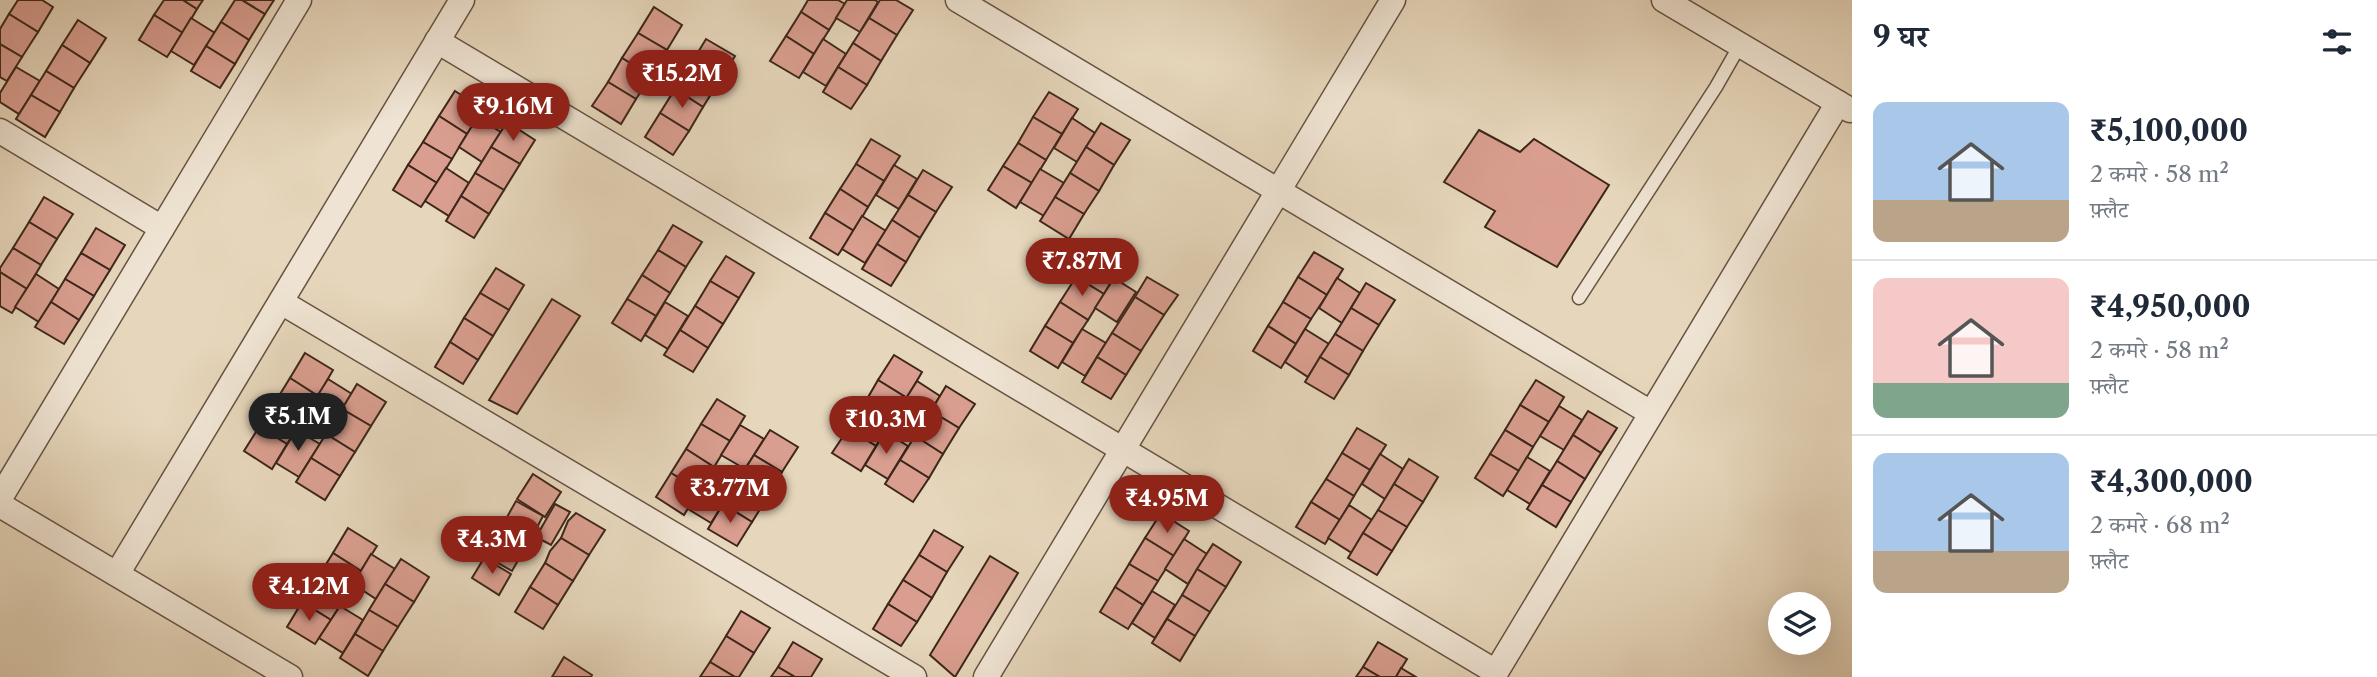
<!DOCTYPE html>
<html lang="hi">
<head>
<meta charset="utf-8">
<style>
	:root { --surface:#fff; --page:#f6f6f7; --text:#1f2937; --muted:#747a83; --line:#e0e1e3; --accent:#8f2418 }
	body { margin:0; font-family:"Libre Caslon Text","Noto Serif Devanagari",serif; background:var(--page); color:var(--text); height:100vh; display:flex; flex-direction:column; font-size:26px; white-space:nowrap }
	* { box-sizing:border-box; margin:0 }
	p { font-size:23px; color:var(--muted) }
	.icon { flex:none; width:38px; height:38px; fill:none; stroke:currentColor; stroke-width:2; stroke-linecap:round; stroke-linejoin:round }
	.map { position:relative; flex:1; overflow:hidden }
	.drawer { display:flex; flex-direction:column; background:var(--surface); width:525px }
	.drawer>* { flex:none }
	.buttons { position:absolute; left:1768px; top:592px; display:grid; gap:14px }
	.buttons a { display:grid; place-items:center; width:63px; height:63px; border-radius:50%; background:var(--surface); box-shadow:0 7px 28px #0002; font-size:35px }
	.price { position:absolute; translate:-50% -60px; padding:0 16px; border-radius:24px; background:var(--accent); color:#fff; font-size:23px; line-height:46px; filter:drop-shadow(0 2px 4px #0008) }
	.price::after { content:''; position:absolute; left:50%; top:42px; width:21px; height:16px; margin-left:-10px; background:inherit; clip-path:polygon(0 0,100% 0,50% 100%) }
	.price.active { background:#222; color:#fff }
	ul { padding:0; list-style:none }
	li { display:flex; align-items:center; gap:21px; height:175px; padding:0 21px }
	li+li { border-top:2px solid var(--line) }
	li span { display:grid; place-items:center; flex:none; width:196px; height:140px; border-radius:14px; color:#555 }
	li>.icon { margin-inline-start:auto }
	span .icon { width:84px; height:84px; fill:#fffc; stroke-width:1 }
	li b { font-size:30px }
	h2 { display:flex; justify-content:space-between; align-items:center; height:84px; padding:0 21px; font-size:30px }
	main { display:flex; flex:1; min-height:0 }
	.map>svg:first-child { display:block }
	.building { fill:#d99e8f; stroke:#3d271b; stroke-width:2 }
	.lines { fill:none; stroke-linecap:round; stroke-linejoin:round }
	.lane-casing { stroke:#675343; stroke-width:15 }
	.street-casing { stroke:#675343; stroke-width:27 }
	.lane { stroke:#efe4d3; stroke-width:12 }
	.street { stroke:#efe4d3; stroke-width:24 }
</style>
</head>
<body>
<main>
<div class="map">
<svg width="1852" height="677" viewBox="0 0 1852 677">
	<rect width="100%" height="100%" fill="#e6d6bb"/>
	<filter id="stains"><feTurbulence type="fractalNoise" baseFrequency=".00286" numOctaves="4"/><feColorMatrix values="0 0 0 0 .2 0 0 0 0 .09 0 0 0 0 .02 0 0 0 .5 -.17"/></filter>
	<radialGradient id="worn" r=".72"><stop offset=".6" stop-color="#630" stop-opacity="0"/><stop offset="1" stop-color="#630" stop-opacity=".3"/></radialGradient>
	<g class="building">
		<polygon points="18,0 42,0 53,7 38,32 9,14"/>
		<polygon points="164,0 183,0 197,9 183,33 154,15"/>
		<polygon points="183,0 203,0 197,9"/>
		<polygon points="235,0 242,0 265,14 249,40 221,22"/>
		<polygon points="242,0 274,0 265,14"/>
		<polygon points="808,0 838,0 845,4 829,30 801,12"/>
		<polygon points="847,0 875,0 878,2 860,32 836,18"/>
		<polygon points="880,0 896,0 913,10 897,35 869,18"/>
		<polygon points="654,7 682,25 667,50 638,33"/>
		<polygon points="801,12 829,30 814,54 786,36"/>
		<polygon points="9,14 38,32 22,57 0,44 0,29"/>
		<polygon points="154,15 183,33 167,57 139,40"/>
		<polygon points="191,18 215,33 194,65 171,51"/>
		<polygon points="869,18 897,35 881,61 853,43"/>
		<polygon points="78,20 106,38 90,63 62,45"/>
		<polygon points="221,22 249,40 235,64 206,46"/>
		<polygon points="638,33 667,50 651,76 622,58"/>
		<polygon points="786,36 814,54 799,78 770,61"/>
		<polygon points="706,39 735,56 719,81 691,64"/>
		<polygon points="823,39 846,54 826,86 803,72"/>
		<polygon points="853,43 881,61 867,85 838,67"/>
		<polygon points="0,44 22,57 7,81 0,77"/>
		<polygon points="62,45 90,63 74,88 46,71"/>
		<polygon points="206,46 235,64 220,88 191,71"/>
		<polygon points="622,58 651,76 636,99 608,82"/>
		<polygon points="691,64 719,81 703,107 675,89"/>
		<polygon points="16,67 40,81 19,114 0,102 0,93"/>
		<polygon points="838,67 867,85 851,109 823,92"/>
		<polygon points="46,71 74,88 60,112 31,95"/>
		<polygon points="608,82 636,99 621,124 592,106"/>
		<polygon points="675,89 703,107 689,131 660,113"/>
		<polygon points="455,91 483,109 467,134 439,116"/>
		<polygon points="1049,92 1078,109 1062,134 1033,117"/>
		<polygon points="31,95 60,112 45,137 16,119"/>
		<polygon points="660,113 689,131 673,155 645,137"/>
		<polygon points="439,116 467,134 452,159 423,142"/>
		<polygon points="1033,117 1062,134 1046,160 1018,143"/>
		<polygon points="477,118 501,132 482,162 459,147"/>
		<polygon points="1072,118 1095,133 1077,162 1054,148"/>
		<polygon points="507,122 535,140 520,164 491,147"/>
		<polygon points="1101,123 1130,140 1114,165 1086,147"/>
		<polygon points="1479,130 1520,152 1534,139 1609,185 1557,267 1485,227 1495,211 1444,182"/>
		<polygon points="871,139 900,156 884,181 856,164"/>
		<polygon points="423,142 452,159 437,183 408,165"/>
		<polygon points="1018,143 1046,160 1032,183 1003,166"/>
		<polygon points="491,147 520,164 504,190 475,173"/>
		<polygon points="1086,147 1114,165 1099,191 1070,173"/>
		<polygon points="856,164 884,181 868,207 840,189"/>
		<polygon points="408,165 437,183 421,207 393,190"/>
		<polygon points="894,165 917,179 899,209 876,195"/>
		<polygon points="1003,166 1032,183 1016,208 988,190"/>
		<polygon points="446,168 469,183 449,216 425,201"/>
		<polygon points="1040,169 1064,183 1044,216 1020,202"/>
		<polygon points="923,170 952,187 936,212 908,195"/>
		<polygon points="475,173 504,190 489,214 461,196"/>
		<polygon points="1070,173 1099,191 1084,214 1055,197"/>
		<polygon points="840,189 868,207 854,231 825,213"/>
		<polygon points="908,195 936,212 920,238 892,220"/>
		<polygon points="461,196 489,214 474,238 446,221"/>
		<polygon points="44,197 73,214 57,239 29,222"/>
		<polygon points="1055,197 1084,214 1069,239 1040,221"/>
		<polygon points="825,213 854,231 838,255 810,238"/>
		<polygon points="862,216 886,231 865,263 842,249"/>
		<polygon points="892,220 920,238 906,262 877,244"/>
		<polygon points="29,222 57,239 41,265 13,248"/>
		<polygon points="673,225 702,242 686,267 658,250"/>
		<polygon points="96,228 125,245 110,270 81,253"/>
		<polygon points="877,244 906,262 891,286 862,269"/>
		<polygon points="13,248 41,265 27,289 0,272 0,268"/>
		<polygon points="658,250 686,267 670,293 642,275"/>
		<polygon points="1091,252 1119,269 1104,294 1076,277"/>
		<polygon points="1314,252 1343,269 1327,295 1298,277"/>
		<polygon points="81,253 110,270 94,296 65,279"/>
		<polygon points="726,256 754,273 739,298 710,281"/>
		<polygon points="496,268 524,285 509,310 480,293"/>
		<polygon points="0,272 27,289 12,313 0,306"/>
		<polygon points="36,274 59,289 39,322 15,307"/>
		<polygon points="642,275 670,293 656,316 627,299"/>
		<polygon points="1076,277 1104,294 1088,320 1060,302"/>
		<polygon points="1147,277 1178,295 1164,315 1135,297"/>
		<polygon points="1298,277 1327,295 1311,319 1283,302"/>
		<polygon points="1114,278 1136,292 1117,322 1095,308"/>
		<polygon points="1337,278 1360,293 1342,323 1319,308"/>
		<polygon points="65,279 94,296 79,320 51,302"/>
		<polygon points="710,281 739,298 723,324 695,306"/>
		<polygon points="1366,283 1395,300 1379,325 1351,308"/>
		<polygon points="480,293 509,310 493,336 464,318"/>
		<polygon points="1135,297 1164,315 1141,351 1112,333"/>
		<polygon points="552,299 580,316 517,414 489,400"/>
		<polygon points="627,299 656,316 641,341 612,323"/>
		<polygon points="51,302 79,320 64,344 35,327"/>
		<polygon points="665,302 688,316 668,349 645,335"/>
		<polygon points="1060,302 1088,320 1073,343 1045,326"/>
		<polygon points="1283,302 1311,319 1296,344 1268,326"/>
		<polygon points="695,306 723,324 708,348 680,330"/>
		<polygon points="1351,308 1379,325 1363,351 1335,334"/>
		<polygon points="464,318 493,336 478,360 450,342"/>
		<polygon points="1045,326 1073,343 1058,368 1030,351"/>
		<polygon points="1268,326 1296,344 1281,368 1253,351"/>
		<polygon points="1082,329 1106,343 1085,376 1062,362"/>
		<polygon points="1305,329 1329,344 1308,377 1285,362"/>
		<polygon points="680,330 708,348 693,372 664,355"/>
		<polygon points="1112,333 1141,351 1126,375 1097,357"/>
		<polygon points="1335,334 1363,351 1349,375 1320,357"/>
		<polygon points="450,342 478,360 463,384 435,367"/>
		<polygon points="305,353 333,370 318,396 290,378"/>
		<polygon points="894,355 922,372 907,398 878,380"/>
		<polygon points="1097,357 1126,375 1111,399 1082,382"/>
		<polygon points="1320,357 1349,375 1334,399 1305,382"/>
		<polygon points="290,378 318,396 302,421 274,404"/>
		<polygon points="328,379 352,394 333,423 309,409"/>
		<polygon points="878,380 907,398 891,423 863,406"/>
		<polygon points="1536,380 1564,397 1549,422 1520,405"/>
		<polygon points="917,381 940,396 922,425 898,411"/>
		<polygon points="357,384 386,402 371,426 342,409"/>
		<polygon points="946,386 975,404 959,428 931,411"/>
		<polygon points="717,399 745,416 730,441 701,424"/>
		<polygon points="274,404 302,421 287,444 259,427"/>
		<polygon points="1520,405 1549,422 1533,447 1505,430"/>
		<polygon points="863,406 891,423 876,446 848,429"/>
		<polygon points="1559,406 1582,420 1564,450 1540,436"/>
		<polygon points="342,409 371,426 355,452 326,434"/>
		<polygon points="931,411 959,428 943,454 915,436"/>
		<polygon points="1588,411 1617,428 1601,453 1573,435"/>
		<polygon points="701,424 730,441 714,467 686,449"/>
		<polygon points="740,425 764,439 745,469 721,455"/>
		<polygon points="259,427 287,444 272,469 244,451"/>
		<polygon points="1357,428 1386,445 1370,470 1342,453"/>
		<polygon points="848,429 876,446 861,471 832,453"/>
		<polygon points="296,430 320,444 299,477 276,463"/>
		<polygon points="770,430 798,447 782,472 754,455"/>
		<polygon points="1505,430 1533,447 1519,471 1490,454"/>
		<polygon points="885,432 908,446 888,479 865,465"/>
		<polygon points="326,434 355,452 340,476 311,458"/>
		<polygon points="1573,435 1601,453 1585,479 1557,461"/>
		<polygon points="915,436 943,454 929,478 900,460"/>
		<polygon points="686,449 714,467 699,490 671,473"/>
		<polygon points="1342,453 1370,470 1354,496 1326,479"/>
		<polygon points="1380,454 1403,469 1385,499 1362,484"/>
		<polygon points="1490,454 1519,471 1503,496 1475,478"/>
		<polygon points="754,455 782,472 767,498 738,480"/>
		<polygon points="1527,457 1550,471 1530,504 1507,490"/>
		<polygon points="311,458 340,476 325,500 296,482"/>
		<polygon points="1409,459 1438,477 1423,502 1394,484"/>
		<polygon points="900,460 929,478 913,502 885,484"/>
		<polygon points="1557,461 1585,479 1571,502 1542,485"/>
		<polygon points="671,473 699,490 684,515 656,497"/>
		<polygon points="533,474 561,492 545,517 517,499"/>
		<polygon points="708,476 732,490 711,523 688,509"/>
		<polygon points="1326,479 1354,496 1340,520 1311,502"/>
		<polygon points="738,480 767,498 752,522 723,504"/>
		<polygon points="1394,484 1423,502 1407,527 1378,510"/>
		<polygon points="1542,485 1571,502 1556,527 1527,509"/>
		<polygon points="516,501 543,516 530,541 502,526"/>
		<polygon points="1311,502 1340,520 1325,544 1296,527"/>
		<polygon points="555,504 570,512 551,545 536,537"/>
		<polygon points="723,504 752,522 737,546 708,529"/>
		<polygon points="1349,505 1372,520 1352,553 1328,538"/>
		<polygon points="1378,510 1407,527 1392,551 1363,533"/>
		<polygon points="576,513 605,530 589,555 561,538 568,521"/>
		<polygon points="1161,513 1189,531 1174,556 1145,538"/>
		<polygon points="348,528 377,546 361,571 333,553"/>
		<polygon points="502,528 528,543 512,571 486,556"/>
		<polygon points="934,530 963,547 947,572 919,555"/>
		<polygon points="1363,533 1392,551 1377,575 1348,558"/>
		<polygon points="561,538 589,555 573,581 545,563 550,551"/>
		<polygon points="1145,538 1174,556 1158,581 1129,564"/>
		<polygon points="1184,539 1207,554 1188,584 1165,569"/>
		<polygon points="1213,544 1241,562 1226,587 1197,569"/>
		<polygon points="333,553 361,571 346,596 317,579"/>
		<polygon points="371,554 395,569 376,599 353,584"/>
		<polygon points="919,555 947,572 932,598 903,580"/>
		<polygon points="990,556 1018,573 955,677 930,655"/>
		<polygon points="484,558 511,574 499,595 472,578"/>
		<polygon points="401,559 429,577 414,602 385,584"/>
		<polygon points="545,563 573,581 558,605 530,587"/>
		<polygon points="1129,564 1158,581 1143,605 1115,587"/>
		<polygon points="1197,569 1226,587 1210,612 1182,595"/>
		<polygon points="317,579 346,596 331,620 302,602"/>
		<polygon points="903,580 932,598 917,622 888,604"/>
		<polygon points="385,584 414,602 398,627 369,610"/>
		<polygon points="530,587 558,605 543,629 515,612"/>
		<polygon points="1115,587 1143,605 1128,629 1100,612"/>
		<polygon points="1152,591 1175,605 1155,638 1132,623"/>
		<polygon points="1182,595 1210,612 1195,636 1167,619"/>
		<polygon points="302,602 331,620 315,644 287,627"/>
		<polygon points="888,604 917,622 901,646 873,629"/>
		<polygon points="340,606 363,620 343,653 319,638"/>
		<polygon points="369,610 398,627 383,651 355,634"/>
		<polygon points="741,611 770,628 754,653 726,636"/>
		<polygon points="1167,619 1195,636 1180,661 1152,643"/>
		<polygon points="355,634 383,651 368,676 340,658"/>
		<polygon points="726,636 754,653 739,677 735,677 710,662"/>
		<polygon points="793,642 822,659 811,677 795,677 778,667"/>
		<polygon points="1378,642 1407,659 1396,677 1380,677 1363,667"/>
		<polygon points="564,657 592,675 591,677 552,677"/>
		<polygon points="710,662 735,677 700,677"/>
		<polygon points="778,667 795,677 771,677"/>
		<polygon points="1363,667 1380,677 1356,677"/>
		<polygon points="1401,668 1416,677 1396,677"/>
	</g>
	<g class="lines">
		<g class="lane-casing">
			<polyline id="lane" points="1579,298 1716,87 1740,45"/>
		</g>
		<g class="street-casing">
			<g id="street">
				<polyline points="958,0 1651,413"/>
				<polyline points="1664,0 1850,110"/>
				<polyline points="437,41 1496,672"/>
				<polyline points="0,131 162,228"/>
				<polyline points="281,302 914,677"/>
				<polyline points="0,498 299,0"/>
				<polyline points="0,505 290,677"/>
				<polyline points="117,574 462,0"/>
				<polyline points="986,677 1393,0"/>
				<polyline points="1493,677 1838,103"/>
			</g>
		</g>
		<use href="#lane" class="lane"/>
		<use href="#street" class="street"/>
	</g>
	<rect width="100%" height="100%" filter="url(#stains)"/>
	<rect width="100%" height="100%" fill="url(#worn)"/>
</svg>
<div class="buttons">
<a><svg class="icon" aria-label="layers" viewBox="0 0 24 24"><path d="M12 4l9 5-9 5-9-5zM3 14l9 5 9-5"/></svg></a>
</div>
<b class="price" style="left:682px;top:110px">₹15.2M</b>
<b class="price" style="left:513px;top:143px">₹9.16M</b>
<b class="price" style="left:1082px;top:298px">₹7.87M</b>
<b class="price active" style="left:298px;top:453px">₹5.1M</b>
<b class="price" style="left:886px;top:456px">₹10.3M</b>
<b class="price" style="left:730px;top:525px">₹3.77M</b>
<b class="price" style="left:1167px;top:535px">₹4.95M</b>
<b class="price" style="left:492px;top:576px">₹4.3M</b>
<b class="price" style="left:309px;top:623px">₹4.12M</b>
</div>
<section class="drawer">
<h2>9 घर<svg class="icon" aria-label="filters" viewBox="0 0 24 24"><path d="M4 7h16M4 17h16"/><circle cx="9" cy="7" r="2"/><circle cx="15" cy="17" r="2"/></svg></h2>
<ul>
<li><span style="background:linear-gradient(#a9c7e8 70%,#b9a48a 0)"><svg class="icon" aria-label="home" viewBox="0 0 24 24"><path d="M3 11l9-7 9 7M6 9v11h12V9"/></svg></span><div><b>₹5,100,000</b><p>2 कमरे · 58 m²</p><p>फ़्लैट</p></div></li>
<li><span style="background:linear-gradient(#f6c9c9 75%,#7fa58c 0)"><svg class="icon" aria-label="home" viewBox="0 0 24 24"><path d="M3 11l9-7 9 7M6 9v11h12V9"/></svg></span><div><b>₹4,950,000</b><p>2 कमरे · 58 m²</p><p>फ़्लैट</p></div></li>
<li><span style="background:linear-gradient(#a9c7e8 70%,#b9a48a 0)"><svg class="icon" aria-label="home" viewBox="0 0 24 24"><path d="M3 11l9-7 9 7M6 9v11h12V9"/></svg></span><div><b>₹4,300,000</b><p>2 कमरे · 68 m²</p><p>फ़्लैट</p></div></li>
</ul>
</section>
</main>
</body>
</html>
